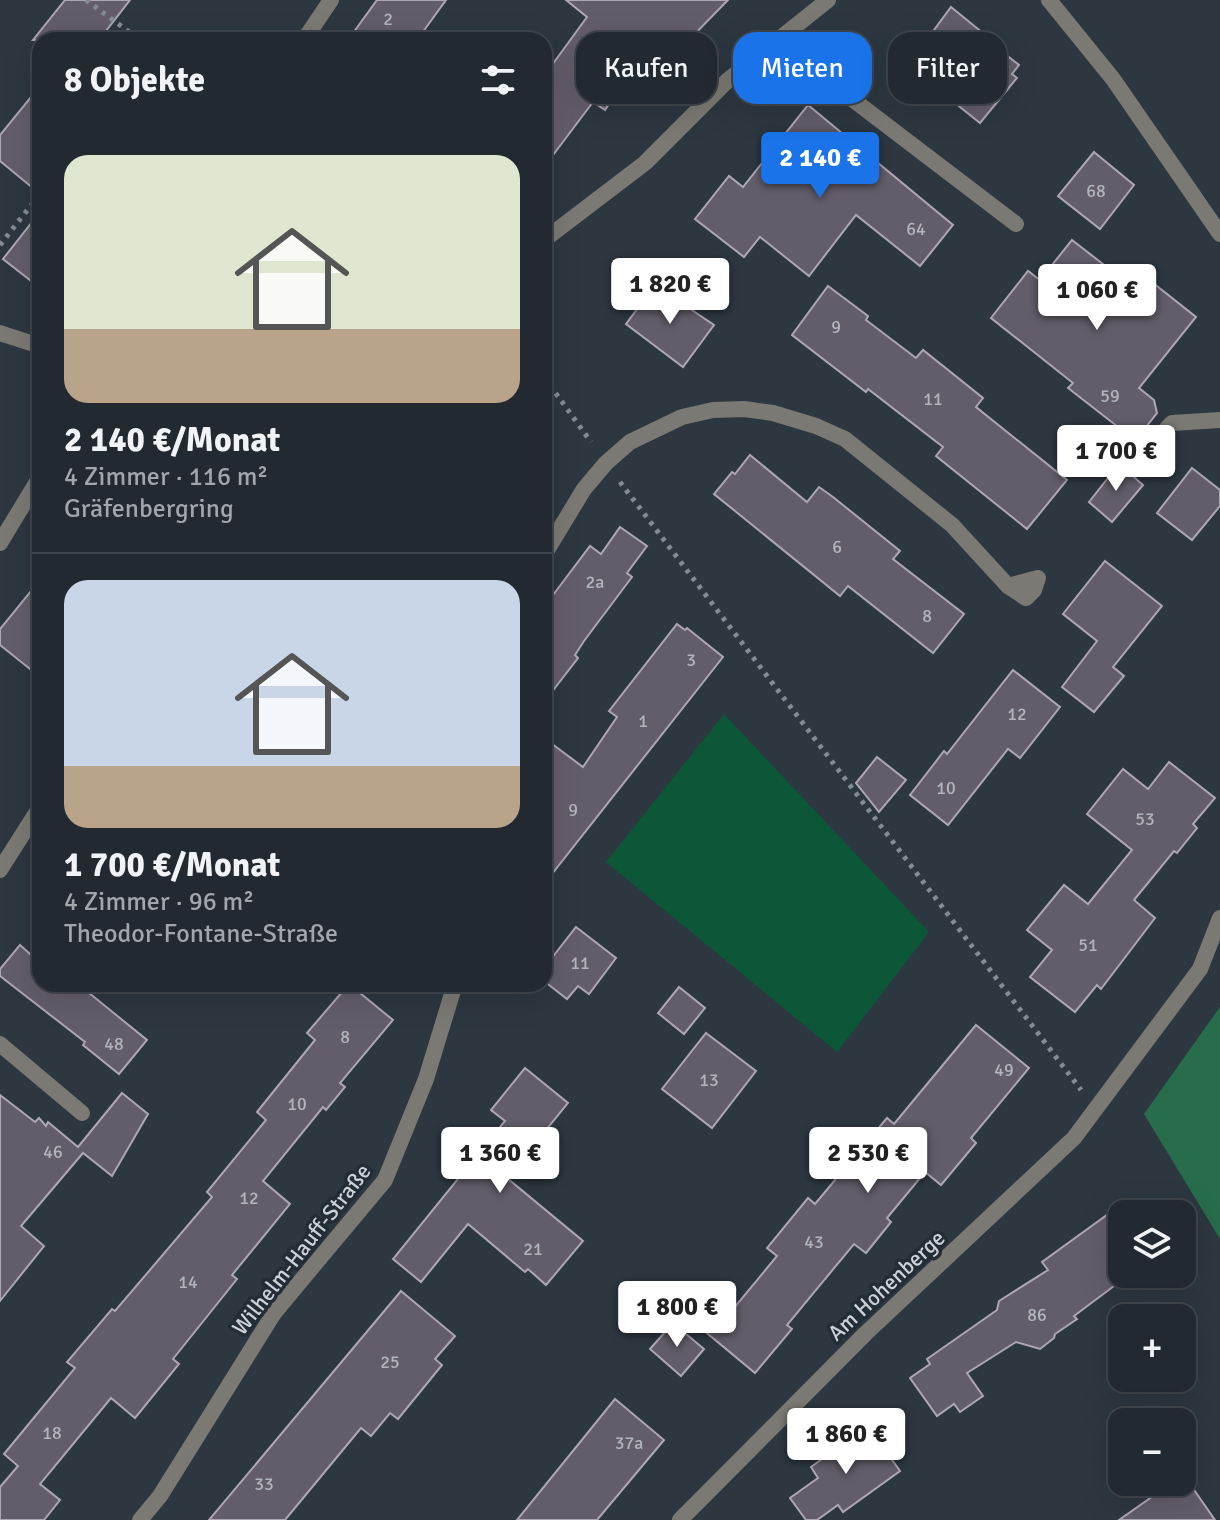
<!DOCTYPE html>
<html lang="de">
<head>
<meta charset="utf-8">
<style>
	:root { --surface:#222930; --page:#2a3138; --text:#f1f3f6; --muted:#a2a6ab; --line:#3f454c; --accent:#1a73e8 }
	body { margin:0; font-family:Signika,sans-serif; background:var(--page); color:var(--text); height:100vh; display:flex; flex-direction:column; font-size:30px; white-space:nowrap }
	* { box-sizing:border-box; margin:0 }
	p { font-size:26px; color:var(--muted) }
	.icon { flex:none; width:44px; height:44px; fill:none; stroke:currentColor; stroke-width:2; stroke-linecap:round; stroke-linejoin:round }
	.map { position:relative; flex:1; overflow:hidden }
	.details { position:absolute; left:32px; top:32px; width:520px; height:960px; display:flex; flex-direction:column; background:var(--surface); border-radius:24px; box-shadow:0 8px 32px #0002,0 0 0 2px var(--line) }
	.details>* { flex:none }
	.banner { position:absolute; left:576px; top:32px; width:524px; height:72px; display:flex; gap:16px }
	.buttons { position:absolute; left:1108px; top:1200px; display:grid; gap:16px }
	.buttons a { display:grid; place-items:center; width:88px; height:88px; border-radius:16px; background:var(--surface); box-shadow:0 8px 32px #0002,0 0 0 2px var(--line); font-size:40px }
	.price { position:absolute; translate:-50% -68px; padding:0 18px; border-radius:8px; background:#fff; color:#222; font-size:26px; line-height:52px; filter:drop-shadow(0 2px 4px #0008) }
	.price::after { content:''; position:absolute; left:50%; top:48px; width:24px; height:18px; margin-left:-12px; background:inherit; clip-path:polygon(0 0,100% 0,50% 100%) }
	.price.selected { background:var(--accent); color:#fff }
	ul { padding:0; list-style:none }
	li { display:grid; align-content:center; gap:16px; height:424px; padding:0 32px }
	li+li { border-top:2px solid var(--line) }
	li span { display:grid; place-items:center; height:248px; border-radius:24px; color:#555 }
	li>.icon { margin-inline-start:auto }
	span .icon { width:144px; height:144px; fill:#fffc; stroke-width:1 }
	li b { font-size:34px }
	h2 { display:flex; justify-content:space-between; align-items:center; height:96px; padding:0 32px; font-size:34px }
	.chip { padding:0 28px; border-radius:24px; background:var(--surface); box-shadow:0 8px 32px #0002,0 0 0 2px var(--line); font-size:28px; line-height:72px }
	.chip.selected { background:var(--accent); color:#fff }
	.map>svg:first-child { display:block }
	.green { fill:#0c5738 }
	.forest { fill:#276c4b }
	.building { fill:#625d69; stroke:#ada6b4; stroke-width:2 }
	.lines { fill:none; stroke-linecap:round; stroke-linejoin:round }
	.path { stroke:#848b92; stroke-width:5; stroke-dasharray:4 6; stroke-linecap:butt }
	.service { stroke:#7b7973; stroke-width:16 }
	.minor { stroke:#7b7973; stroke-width:16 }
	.labels { text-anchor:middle; stroke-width:7; stroke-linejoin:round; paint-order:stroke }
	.number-label { font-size:18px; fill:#b2b5bc }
	.street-label { font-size:22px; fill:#ccd2d7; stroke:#232d35 }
</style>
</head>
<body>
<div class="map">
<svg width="1220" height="1520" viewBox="0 0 1220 1520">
	<rect width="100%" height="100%" fill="#2d3740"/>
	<polygon class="green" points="724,714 929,932 837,1052 606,862"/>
	<polygon class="forest" points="1220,1007 1220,1239 1144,1114"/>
	<g class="building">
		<polygon points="65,0 130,0 99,40 33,40"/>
		<polygon points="377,0 446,0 417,40 348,40"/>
		<polygon points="566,0 728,0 688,41 684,38 670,52 656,37 605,110 593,102 544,167 544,76 587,17"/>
		<polygon points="951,7 1005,51 1004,53 1019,65 1012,74 1017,78 980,123 909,66 937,32 934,30"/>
		<polygon points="40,86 40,194 0,161 0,135"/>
		<polygon points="808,105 953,225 920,266 856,215 809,276 760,237 744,257 695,219 729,176 743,187"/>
		<polygon points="1094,152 1134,185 1100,229 1058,196"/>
		<polygon points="40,212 40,288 3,259"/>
		<polygon points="1072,240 1130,285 1134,279 1148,289 1153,283 1196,317 1139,388 1154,400 1157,413 1142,432 1127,434 1068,388 1073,383 991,318 1028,271 1040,280"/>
		<polygon points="655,285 714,325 683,367 626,324"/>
		<polygon points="828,286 868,316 866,320 916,358 923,350 983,398 976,407 1067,480 1027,529 936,456 943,447 868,389 866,392 792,335"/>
		<polygon points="750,455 807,502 819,487 833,497 900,551 893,559 964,614 933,653 848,586 840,596 714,494 732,472 735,474"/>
		<polygon points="1119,464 1143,485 1112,522 1089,502"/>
		<polygon points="1192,468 1220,490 1220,506 1192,540 1157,513"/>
		<polygon points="620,527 647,546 627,573 632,577 584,641 575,655 578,658 544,702 544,607 590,546 601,554"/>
		<polygon points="1105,561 1162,606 1113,667 1124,676 1094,712 1062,687 1097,641 1063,614"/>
		<polygon points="40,580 40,677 0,645 0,629"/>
		<polygon points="677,624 685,630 687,628 723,657 544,884 544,738 583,767 617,717 609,711"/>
		<polygon points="1013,670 1060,707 1020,758 1008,749 948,825 910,795 944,751 947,754"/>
		<polygon points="877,757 906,780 879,812 856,783"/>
		<polygon points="1169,762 1215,798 1193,824 1197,828 1177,853 1174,851 1134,900 1155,918 1101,989 1097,985 1075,1012 1030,977 1052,950 1027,930 1064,885 1088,904 1132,850 1087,814 1123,769 1148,789"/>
		<polygon points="576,927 616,958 589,994 578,986 567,999 544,981 544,968"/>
		<polygon points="20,945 40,963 40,984 78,984 147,1040 119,1074 83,1045 85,1042 0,976 0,969"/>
		<polygon points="349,984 393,1020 340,1083 345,1087 326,1110 323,1107 263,1181 290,1204 232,1275 237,1279 173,1359 179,1364 135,1418 111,1398 40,1484 60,1500 44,1520 0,1520 0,1487 18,1466 4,1454 75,1368 67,1362 112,1309 115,1311 212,1197 207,1192 266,1120 257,1112 315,1040 307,1033"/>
		<polygon points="679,987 705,1008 684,1034 658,1013"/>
		<polygon points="976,1025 1029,1068 971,1138 976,1143 941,1185 925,1172 887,1218 891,1222 866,1253 854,1244 787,1325 792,1329 755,1373 696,1324 719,1296 734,1308 777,1256 767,1248 808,1198 815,1204 887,1118 894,1124"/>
		<polygon points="706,1033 756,1071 712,1128 662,1089"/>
		<polygon points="525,1068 568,1103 507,1178 583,1241 546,1285 528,1269 525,1272 468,1224 421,1282 393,1259 505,1121 491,1110"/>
		<polygon points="122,1093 148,1114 112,1176 83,1153 21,1226 44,1246 0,1301 0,1095 35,1122 39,1118 46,1126 48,1122 78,1147"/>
		<polygon points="1122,1204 1122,1280 1074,1316 1077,1319 1055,1334 1054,1338 1040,1349 1016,1342 967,1373 983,1396 960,1412 954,1404 937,1416 910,1378 930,1364 927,1359 997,1310 999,1301 1048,1270 1042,1262"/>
		<polygon points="401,1291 455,1336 435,1359 442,1365 398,1419 390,1413 371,1436 361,1428 285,1520 209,1520"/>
		<polygon points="673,1323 704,1349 681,1376 650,1349"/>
		<polygon points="615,1399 664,1440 597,1520 517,1520"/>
		<polygon points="868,1426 900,1471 843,1512 838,1505 817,1520 806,1520 790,1498 818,1478 811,1467"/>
		<polygon points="1183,1474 1215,1520 1119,1520 1173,1482 1182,1482"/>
	</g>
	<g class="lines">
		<g class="path">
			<polyline points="86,0 140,40"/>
			<polyline points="0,245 40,194"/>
			<polyline points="544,377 591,442"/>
			<polyline points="620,482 1081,1090"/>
		</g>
		<polyline class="service" points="1151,445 1172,423 1220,420"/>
		<g class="minor">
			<polyline points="1049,0 1113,79 1220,234"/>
			<polyline points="304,40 331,0"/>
			<polyline points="776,41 1016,224"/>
			<polyline points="544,240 645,163 728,80 828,0"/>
			<polyline points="0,333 40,346"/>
			<polyline points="0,543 40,477"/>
			<polyline points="544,555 584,489 606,463 630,442 682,417 713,410 744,409 773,413 816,426 845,439 952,525 1008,586 1026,598 1034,590 1038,578 1008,586"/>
			<polyline points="0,870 40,807"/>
			<polyline points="0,1044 82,1113"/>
			<polyline points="140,1520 160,1496 274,1313 385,1180 426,1079 455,984"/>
			<polyline points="680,1520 865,1334 1074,1138 1200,969 1220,918"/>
		</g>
	</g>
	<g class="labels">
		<g class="number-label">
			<text x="388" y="25">2</text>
			<text x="1096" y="197">68</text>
			<text x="916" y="235">64</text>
			<text x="836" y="333">9</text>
			<text x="1110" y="402">59</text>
			<text x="933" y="405">11</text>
			<text x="837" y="553">6</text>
			<text x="595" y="588">2a</text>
			<text x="927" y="622">8</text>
			<text x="691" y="666">3</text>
			<text x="1017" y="720">12</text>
			<text x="643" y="727">1</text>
			<text x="946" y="794">10</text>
			<text x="573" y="816">9</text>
			<text x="1145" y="825">53</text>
			<text x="1088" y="951">51</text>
			<text x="580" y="969">11</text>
			<text x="345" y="1043">8</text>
			<text x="114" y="1050">48</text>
			<text x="1004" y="1076">49</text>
			<text x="709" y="1086">13</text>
			<text x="297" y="1110">10</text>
			<text x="53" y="1158">46</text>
			<text x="249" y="1204">12</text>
			<text x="814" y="1248">43</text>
			<text x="533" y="1255">21</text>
			<text x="188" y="1288">14</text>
			<text x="1037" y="1321">86</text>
			<text x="390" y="1368">25</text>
			<text x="52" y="1439">18</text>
			<text x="629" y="1449">37a</text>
			<text x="264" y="1490">33</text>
		</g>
		<g class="street-label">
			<text transform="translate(301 1249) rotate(-52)" y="8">Wilhelm-Hauff-Straße</text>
			<text transform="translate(886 1285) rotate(-43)" y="8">Am Hohenberge</text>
		</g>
	</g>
</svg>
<div class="buttons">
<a><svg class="icon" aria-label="layers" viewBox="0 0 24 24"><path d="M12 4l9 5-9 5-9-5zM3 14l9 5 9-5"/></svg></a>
<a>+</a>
<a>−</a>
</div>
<b class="price selected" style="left:820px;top:200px">2 140 €</b>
<b class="price" style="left:670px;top:326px">1 820 €</b>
<b class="price" style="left:1097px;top:332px">1 060 €</b>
<b class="price" style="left:1116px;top:493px">1 700 €</b>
<b class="price" style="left:500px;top:1195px">1 360 €</b>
<b class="price" style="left:868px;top:1195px">2 530 €</b>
<b class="price" style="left:677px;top:1349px">1 800 €</b>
<b class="price" style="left:846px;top:1476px">1 860 €</b>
<div class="banner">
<a class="chip">Kaufen</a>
<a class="chip selected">Mieten</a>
<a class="chip">Filter</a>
</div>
<section class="details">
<h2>8 Objekte<svg class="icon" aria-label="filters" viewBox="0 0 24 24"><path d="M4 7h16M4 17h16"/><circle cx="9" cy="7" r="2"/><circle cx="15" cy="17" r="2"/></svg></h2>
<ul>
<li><span style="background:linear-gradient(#dfe7d0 70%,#b9a48a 0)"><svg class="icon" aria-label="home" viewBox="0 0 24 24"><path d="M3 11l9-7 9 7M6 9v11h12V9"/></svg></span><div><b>2 140 €/Monat</b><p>4 Zimmer · 116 m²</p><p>Gräfenbergring</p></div></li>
<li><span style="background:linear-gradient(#c9d6e8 75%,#b9a48a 0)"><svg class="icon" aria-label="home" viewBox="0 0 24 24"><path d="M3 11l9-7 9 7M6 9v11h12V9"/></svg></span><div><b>1 700 €/Monat</b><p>4 Zimmer · 96 m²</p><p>Theodor-Fontane-Straße</p></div></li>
</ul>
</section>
</div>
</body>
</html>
